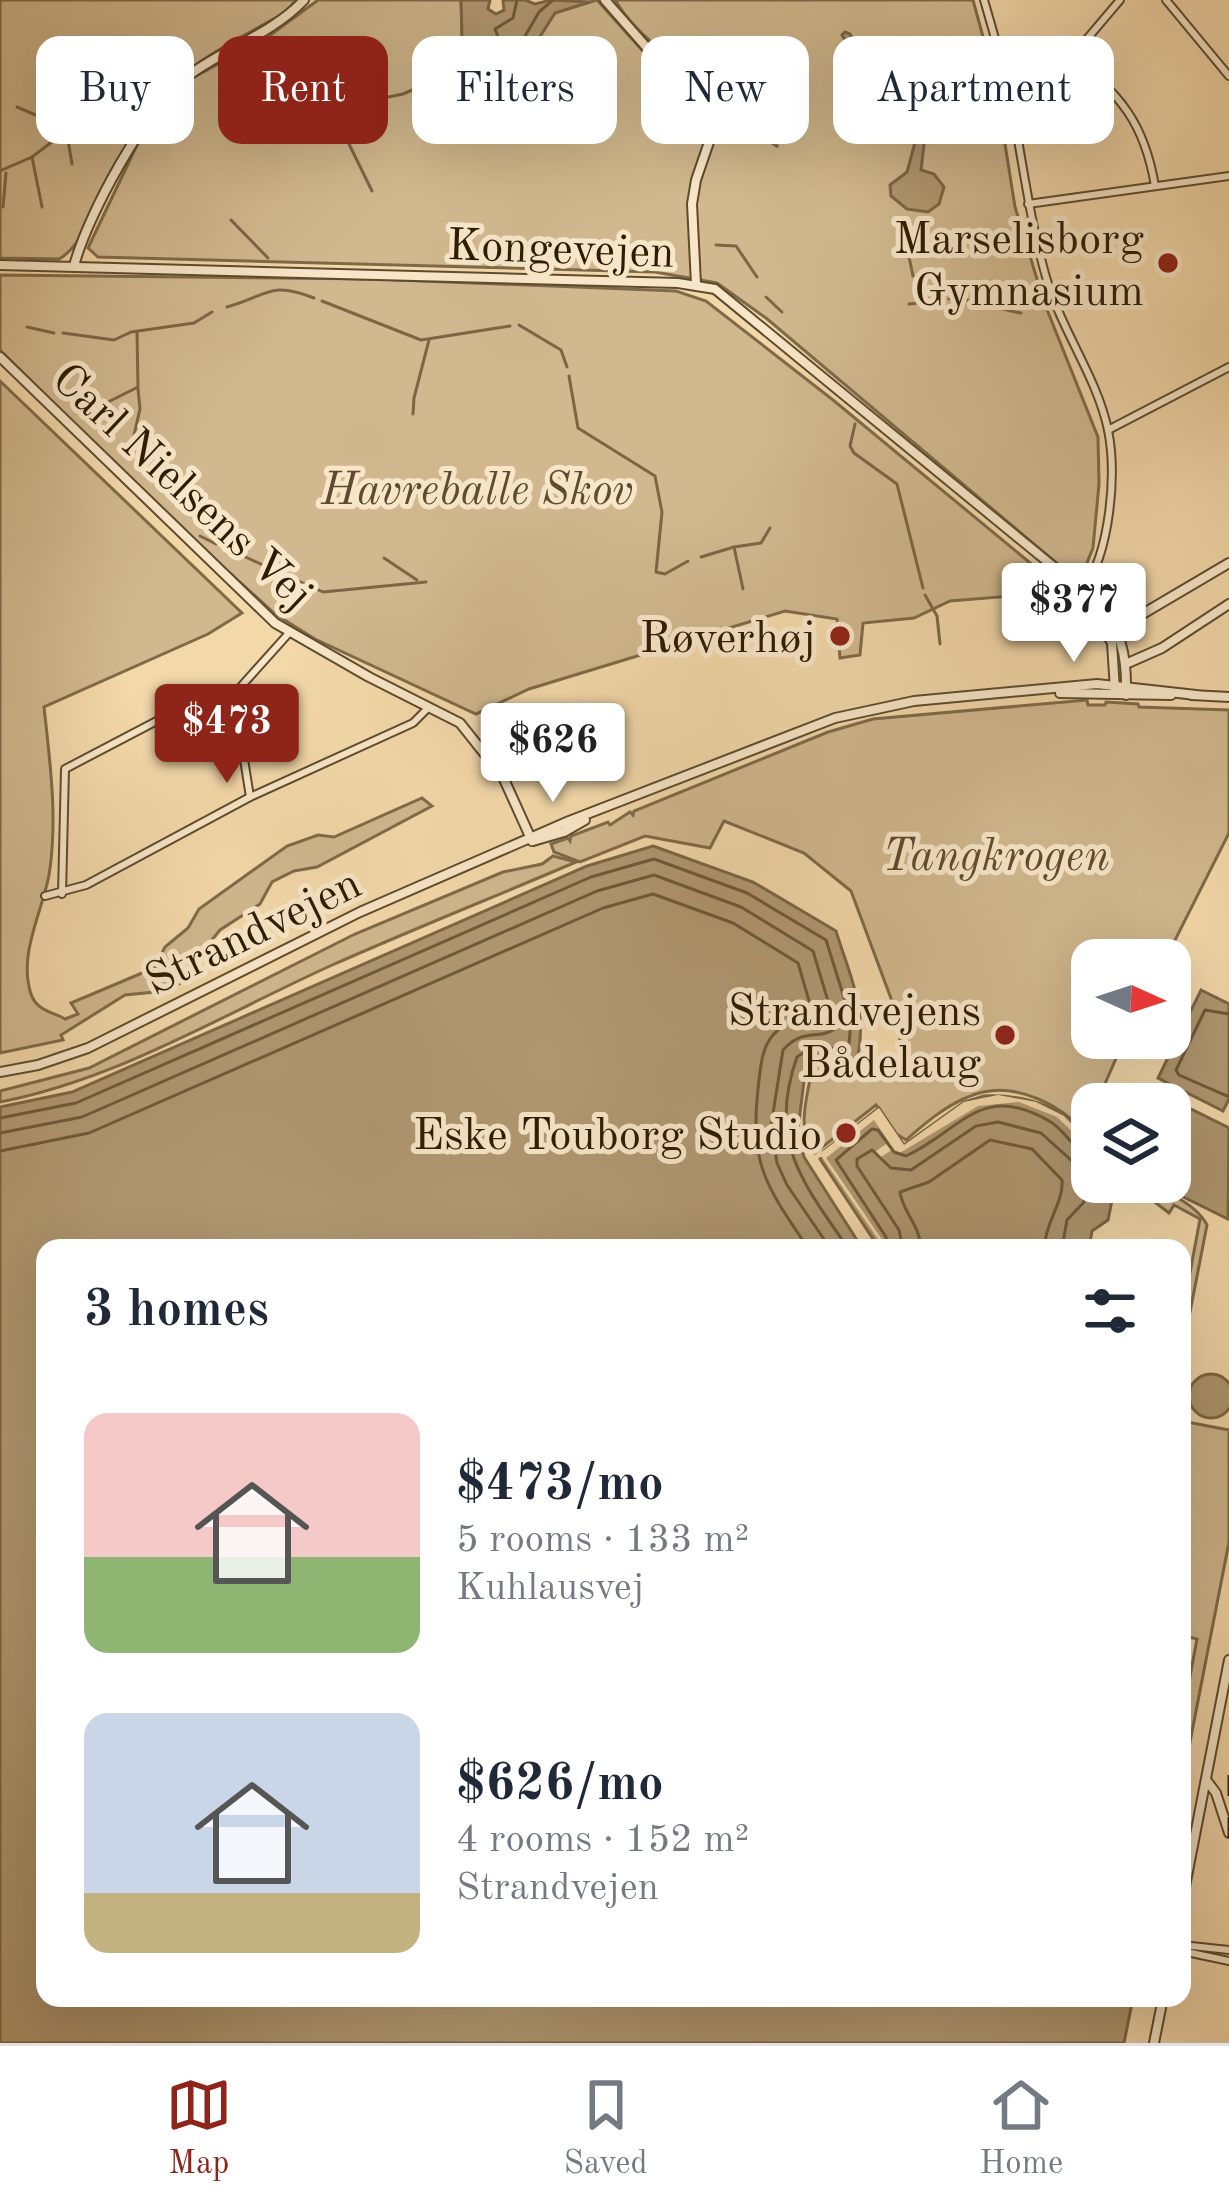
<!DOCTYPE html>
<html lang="en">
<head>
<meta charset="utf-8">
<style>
	:root { --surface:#fff; --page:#f2f2f3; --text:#1f2937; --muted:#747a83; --line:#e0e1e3; --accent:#8f2418 }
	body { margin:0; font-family:"Old Standard TT",serif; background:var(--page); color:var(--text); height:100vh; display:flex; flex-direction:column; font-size:45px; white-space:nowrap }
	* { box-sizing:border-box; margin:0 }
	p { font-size:39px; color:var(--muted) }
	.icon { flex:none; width:66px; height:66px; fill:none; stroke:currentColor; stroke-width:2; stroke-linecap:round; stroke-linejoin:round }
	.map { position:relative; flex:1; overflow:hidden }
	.details { position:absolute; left:36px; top:1239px; width:1155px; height:768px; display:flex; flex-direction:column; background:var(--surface); border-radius:24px; box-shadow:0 12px 48px #0002 }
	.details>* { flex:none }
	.hud { position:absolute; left:36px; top:36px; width:1158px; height:108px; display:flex; gap:24px }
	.needle { width:78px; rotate:93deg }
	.buttons { position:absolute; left:1071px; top:939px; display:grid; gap:24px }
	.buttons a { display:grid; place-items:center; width:120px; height:120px; border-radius:24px; background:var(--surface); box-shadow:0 12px 48px #0002; font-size:60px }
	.price { position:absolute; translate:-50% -102px; padding:0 27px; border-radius:12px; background:#fff; color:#222; font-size:39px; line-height:78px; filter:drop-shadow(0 3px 6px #0008) }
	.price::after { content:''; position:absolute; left:50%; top:72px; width:36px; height:27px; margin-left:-18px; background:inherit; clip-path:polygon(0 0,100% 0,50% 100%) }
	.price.on { background:var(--accent); color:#fff }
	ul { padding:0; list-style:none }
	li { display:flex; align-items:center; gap:36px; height:300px; padding:0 48px }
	li span { display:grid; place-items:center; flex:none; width:336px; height:240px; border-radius:24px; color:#555 }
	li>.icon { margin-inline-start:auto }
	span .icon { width:144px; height:144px; fill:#fffc; stroke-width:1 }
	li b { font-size:51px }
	h2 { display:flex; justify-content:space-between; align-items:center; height:144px; padding:0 48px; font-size:51px }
	.pill { padding:0 42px; border-radius:24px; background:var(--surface); box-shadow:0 12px 48px #0002; font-size:42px; line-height:108px }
	.pill.on { background:var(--accent); color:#fff }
	.dock { display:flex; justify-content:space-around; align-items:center; height:168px; border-top:3px solid var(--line); background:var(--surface); font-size:33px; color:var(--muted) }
	.dock a { display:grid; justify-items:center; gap:6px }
	.dock .on { color:var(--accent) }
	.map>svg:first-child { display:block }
	.green { fill:#d1b88e; stroke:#7f6a48; stroke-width:3 }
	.water { fill:#b09871; stroke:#7c6645; stroke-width:3 }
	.pier { fill:#f3d8aa }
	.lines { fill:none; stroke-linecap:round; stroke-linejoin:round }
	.shore { stroke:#6e5a3a; stroke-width:3 }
	.stream { stroke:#7c6645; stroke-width:3 }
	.minor-casing { stroke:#5e4b2d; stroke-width:10 }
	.tertiary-casing { stroke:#5e4b2d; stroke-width:12 }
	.minor { stroke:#f7e6c8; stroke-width:6 }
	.tertiary { stroke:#f7e6c8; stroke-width:8 }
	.rail { stroke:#2d1c03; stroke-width:3; stroke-dasharray:21 21; stroke-linecap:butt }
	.poi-dot { fill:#8f2418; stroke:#f7e6c8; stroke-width:4.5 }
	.labels { text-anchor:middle; stroke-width:10; stroke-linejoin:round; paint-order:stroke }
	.poi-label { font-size:45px; fill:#2d1c03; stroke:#f7e6c8; text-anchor:end }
	.street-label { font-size:45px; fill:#2d1c03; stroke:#f7e6c8 }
	.park-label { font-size:45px; font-style:italic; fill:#5e4b2d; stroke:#f7e6c8 }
</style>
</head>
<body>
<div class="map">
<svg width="1229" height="2043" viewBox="0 0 1229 2043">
	<rect width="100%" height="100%" fill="#f3d8aa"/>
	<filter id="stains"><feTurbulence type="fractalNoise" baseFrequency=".00167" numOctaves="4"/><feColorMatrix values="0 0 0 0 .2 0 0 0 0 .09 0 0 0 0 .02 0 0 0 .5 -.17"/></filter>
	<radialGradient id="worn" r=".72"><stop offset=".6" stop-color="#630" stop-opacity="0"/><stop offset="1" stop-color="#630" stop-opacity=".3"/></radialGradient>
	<g class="green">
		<path d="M0,0H296L286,12C237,40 185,63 149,108C122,144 92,242 59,259L0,258Z"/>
		<path d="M318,0H461L462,35L454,62L461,73L476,82L533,66L534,46L555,12L597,0L660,70L778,147C735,89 653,63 615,0H973L995,81L1015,207L1044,302L1098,437L1099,484L1093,548L1079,582L766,318L717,283L655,272L98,257L88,248L137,145L165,103L194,77L265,39Z"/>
		<polygon points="0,275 373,279 676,291 706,301 833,400 1075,600 1069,629 1021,626 1018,607 1011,596 950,601 914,618 863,623 860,655 840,658 837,619 785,611 529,689 476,714 315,639 275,614 175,523 0,350"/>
		<path d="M0,381L242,613L208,634L44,707C50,762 58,820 49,875C42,913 18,954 31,994C37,1012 55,1012 65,1019L78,1014L71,1003L154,968L165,947L188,928L199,909L287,846L318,835L334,837L422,798L432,806L317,867L294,871L272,882L260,904L220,930L206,947L180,962L188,979L165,991L125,995L61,1035L63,1040L0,1053Z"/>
		<path d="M1087,700L1088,705H1105L1106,702L1138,704L1139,707L1229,710V833L1165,960H1092V1038H1125L1096,1104H1092V1142C1066,1106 1013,1077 968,1097C945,1106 924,1124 906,1140L895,1133L876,1105L815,1153C794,1130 809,1092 813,1063L835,1068L868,1061L901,1066L899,1020L851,891L804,853L724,821L710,848L645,836L580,862L554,852L551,844L568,838L570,841L571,836L608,822L610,825L630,812L633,815L634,811L828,732L873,719Z"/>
		<path d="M553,856L576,862C494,897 411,930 330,966C222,1015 118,1079 0,1102V1091L89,1068L355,934L503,872L542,864Z"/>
		<path d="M1129,1182C1153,1182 1196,1203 1207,1225L1182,1353V1316L1200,1219L1174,1205L1169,1213Z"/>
		<polygon points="1182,1421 1229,1430 1229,1542 1190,1742 1182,1740 1182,1719 1197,1639 1182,1635"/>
	</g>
	<g class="water">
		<path d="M461,0H490L488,9L496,14L504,10L503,0H525L535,4L551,0L590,2L555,13L534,46L529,73C502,91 473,91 454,62L462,35Z"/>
		<polygon points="845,32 850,34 872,76 892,87 901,107 921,121 925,136 921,170 934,174 944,187 939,204 928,212 907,209 891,196 890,185 907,172 919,128 910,116 893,111 886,90 869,82 842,35"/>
		<path d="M653,846L753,882L836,931C851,980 868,1009 857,1061L813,1059L806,1065L798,1129L804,1157L862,1248H45V1998H1133L1124,2043H0V1107L72,1092L587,866Z"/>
		<polygon points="1201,990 1229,1004 1229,1099 1223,1111 1158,1078"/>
		<path d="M984,1096C1022,1094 1081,1108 1092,1152C1094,1161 1092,1173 1092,1182H1106L1112,1200L1108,1220L1092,1231L1090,1243L1083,1242V1248H879L820,1159L824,1151L879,1108L904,1145L964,1102Z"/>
		<polygon points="1183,1105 1229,1128 1228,1219 1153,1182 1170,1182 1170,1122 1178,1106"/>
		<circle cx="1211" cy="1396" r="22"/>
	</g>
	<polygon class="pier" points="998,1095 1036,1102 1064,1116 1087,1142 1092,1163 1081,1140 1057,1117 1019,1102 978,1106 898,1154 893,1149 881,1157 876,1151 889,1142 874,1120 826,1158 888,1248 884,1248 822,1157 814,1158 879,1108 904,1145 964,1102"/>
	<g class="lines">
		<g class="shore">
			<polyline points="517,0 513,18 495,29 499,39 524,38 539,12 553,0"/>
			<polyline points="1229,1014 1205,1010 1176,1070 1179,1075 1229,1097"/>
			<path d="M0,1118L76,1103L591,877L654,859L747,893L826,940L851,1020L849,1044L843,1048H811L797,1057C767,1141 803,1183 848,1248"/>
			<path d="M0,1133L82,1117L597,891L654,875L741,907L813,951L836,1028C819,1041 803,1027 783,1050L771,1126L777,1163L787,1185L830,1248"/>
			<path d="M0,1151L89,1133L603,908L653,894L733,923L798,963L812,1011C799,1018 784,1022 773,1035C762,1048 761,1064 759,1080C749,1162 763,1182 808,1248"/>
			<path d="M888,1248L886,1237L836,1160L872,1129L878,1130L894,1152L906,1156C960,1131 981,1081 1049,1121C1066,1130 1073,1152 1092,1154"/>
			<polyline points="903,1248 899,1230 857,1166 857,1159 872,1150 891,1168 911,1170 976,1126 998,1122 1041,1133 1082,1170 1084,1202 1067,1220 1062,1248"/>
			<path d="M921,1248C920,1225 902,1211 900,1192L929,1182L990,1140L1032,1149L1062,1180C1064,1202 1046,1220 1044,1248"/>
		</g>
		<g class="stream">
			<path d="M90,69C97,90 110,91 129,97"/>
			<polyline points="17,107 66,128 72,164"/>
			<polyline points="127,108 135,73"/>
			<polyline points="345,134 338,113 339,107 403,94 433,81"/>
			<polyline points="348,142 372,191"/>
			<polyline points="32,157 42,207"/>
			<polyline points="0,171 32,157 82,119 125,114"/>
			<polyline points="3,207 6,173"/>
			<polyline points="231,220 268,258"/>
			<polyline points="716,245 736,246 757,277"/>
			<polyline points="907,247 913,276"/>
			<polyline points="766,297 782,312"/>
			<path d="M949,299C976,298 995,309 1021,313"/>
			<polyline points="322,301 421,340 510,326"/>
			<polyline points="909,304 939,301"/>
			<path d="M227,307C268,296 269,280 314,298"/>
			<polyline points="519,325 561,350 567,367"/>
			<polyline points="27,327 54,333"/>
			<polyline points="63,333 114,340 131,332 194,323 212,312"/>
			<polyline points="569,376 578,428 655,476 662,512 656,572 665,574 688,561"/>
			<polyline points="86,413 138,387 137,333"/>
			<polyline points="413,414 414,398 429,340"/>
			<polyline points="855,424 850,446 854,453 897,484 923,588"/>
			<polyline points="134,435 140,409 138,389"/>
			<polyline points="200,536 216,544"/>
			<polyline points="224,547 280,573"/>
			<polyline points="734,547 761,543 770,528"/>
			<polyline points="701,557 734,547 743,589"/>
			<polyline points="384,558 417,580"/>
			<polyline points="287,576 323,592 426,582"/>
			<polyline points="925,595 937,616 940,644"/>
		</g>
		<g class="minor-casing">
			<g id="minor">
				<path d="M984,0C994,35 1005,71 1012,107C1023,164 1030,221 1046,277C1061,330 1097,377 1108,430C1117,475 1110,553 1083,590"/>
				<polyline points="1166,0 1229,76"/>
				<path d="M1072,55C1120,96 1144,121 1155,186"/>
				<polyline points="1030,106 1120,0"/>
				<polyline points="1028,204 1229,176"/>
				<polyline points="1108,430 1229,367"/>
				<polyline points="237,691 236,709 250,797"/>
				<polyline points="62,894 65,769 212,692 237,691 289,633"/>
				<polyline points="45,896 86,885 250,797 413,723 429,707"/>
				<polyline points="1182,1945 1229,1950"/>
				<polyline points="1182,1951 1229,1961"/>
			</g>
		</g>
		<g class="tertiary-casing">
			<g id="tertiary">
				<polyline points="605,0 656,58 720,110 696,180 692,204 696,284"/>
				<path d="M0,265L678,283L715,289L1093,599C1122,628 1127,656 1126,695"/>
				<path d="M74,266C87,216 146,107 188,76C225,48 272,34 304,0"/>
				<polyline points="0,357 275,623 369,677 460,723 503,777 532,841"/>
				<polyline points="1086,598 1112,643 1115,690"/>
				<polyline points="1112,643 1117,629 1229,563"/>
				<polyline points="1128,663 1162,648 1229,604"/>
				<polyline points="1060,693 1171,695"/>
				<polyline points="1192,695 1229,697"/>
				<polyline points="533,841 564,832 585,820"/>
				<polyline points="0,1072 38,1065 88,1048 360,912 569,821 835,718 914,701 1097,684 1196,695"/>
				<polyline points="1207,1781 1216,1793 1229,1833"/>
				<polyline points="1182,1902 1229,1660"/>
				<polyline points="1154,2043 1163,1998"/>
			</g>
		</g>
		<use href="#minor" class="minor"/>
		<use href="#tertiary" class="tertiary"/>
		<polyline class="rail" points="1229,1775 1229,1844"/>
	</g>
	<g class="poi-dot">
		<circle cx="1168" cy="263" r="12"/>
		<circle cx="840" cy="636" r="12"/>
		<circle cx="1005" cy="1035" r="12"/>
		<circle cx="846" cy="1133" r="12"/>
	</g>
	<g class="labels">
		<g class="poi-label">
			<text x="1144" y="253">Marselisborg<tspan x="1144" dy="52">Gymnasium</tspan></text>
			<text x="816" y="652">Røverhøj</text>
			<text x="981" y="1025">Strandvejens<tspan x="981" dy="52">Bådelaug</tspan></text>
			<text x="822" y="1149">Eske Touborg Studio</text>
		</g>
		<g class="street-label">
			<text transform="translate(561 247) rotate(2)" y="16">Kongevejen</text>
			<text transform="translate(184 485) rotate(43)" y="16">Carl Nielsens Vej</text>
			<text transform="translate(252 930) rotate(-26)" y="16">Strandvejen</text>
		</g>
		<g class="park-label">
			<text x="477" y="504">Havreballe Skov</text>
			<text x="996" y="870">Tangkrogen</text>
		</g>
	</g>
	<rect width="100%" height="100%" filter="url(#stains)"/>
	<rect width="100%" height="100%" fill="url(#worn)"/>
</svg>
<div class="buttons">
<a><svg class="needle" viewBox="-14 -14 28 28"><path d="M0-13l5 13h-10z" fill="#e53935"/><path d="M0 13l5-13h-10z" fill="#747a83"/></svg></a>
<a><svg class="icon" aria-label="layers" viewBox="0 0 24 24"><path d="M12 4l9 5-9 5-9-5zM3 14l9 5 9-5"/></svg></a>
</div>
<b class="price" style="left:1074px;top:665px">$377</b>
<b class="price on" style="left:227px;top:786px">$473</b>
<b class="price" style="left:553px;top:805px">$626</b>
<div class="hud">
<a class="pill">Buy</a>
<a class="pill on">Rent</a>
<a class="pill">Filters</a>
<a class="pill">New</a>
<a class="pill">Apartment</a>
</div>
<section class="details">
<h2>3 homes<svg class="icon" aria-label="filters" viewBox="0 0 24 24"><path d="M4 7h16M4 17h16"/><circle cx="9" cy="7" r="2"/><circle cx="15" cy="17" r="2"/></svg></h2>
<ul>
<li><span style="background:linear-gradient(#f6c9c9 60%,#8fb573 0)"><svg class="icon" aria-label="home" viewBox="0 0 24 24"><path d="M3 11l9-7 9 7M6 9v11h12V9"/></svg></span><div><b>$473/mo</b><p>5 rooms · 133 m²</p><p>Kuhlausvej</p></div></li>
<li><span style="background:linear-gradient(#c9d6e8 75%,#c2b280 0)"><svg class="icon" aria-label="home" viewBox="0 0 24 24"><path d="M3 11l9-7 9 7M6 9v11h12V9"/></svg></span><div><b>$626/mo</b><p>4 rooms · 152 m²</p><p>Strandvejen</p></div></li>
</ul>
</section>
</div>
<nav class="dock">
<a class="on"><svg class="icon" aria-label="map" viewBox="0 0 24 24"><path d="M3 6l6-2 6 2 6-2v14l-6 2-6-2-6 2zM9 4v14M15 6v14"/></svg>Map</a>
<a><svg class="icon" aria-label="saved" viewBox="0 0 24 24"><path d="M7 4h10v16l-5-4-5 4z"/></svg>Saved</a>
<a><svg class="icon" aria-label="home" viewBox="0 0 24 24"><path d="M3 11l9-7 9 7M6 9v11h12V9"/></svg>Home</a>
</nav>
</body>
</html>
